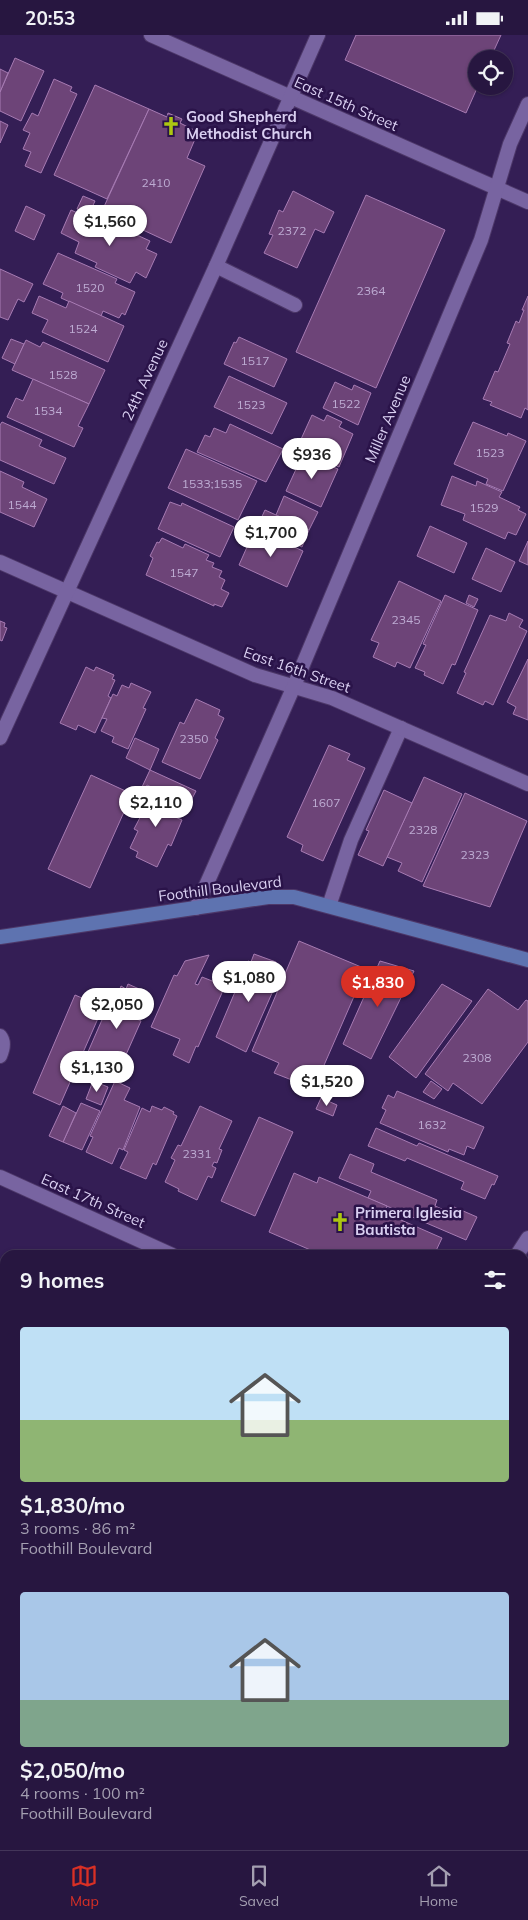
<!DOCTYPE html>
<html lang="en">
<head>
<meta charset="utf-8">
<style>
	:root { --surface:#271640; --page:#2f1f47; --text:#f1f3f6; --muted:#a49fb1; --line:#433559; --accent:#d93025 }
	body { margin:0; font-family:Mulish,sans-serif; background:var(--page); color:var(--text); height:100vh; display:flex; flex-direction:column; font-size:19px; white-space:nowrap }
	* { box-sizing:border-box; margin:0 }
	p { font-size:16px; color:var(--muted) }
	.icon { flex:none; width:28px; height:28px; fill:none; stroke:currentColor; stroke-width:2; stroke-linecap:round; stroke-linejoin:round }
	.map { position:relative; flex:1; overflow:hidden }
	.details { position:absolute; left:0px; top:1215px; width:529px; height:600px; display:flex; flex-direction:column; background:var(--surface); border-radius:15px 15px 0 0; box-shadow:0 1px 4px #0004,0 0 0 1px var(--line) }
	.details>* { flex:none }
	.buttons { position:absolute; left:468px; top:15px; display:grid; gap:10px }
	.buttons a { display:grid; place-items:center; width:45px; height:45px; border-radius:50%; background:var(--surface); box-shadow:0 1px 4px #0004,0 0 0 1px var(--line); font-size:25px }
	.price { position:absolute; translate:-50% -42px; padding:0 11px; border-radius:18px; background:#fff; color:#222; font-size:16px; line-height:32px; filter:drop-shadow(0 1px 2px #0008) }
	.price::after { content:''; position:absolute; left:50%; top:30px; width:15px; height:11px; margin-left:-8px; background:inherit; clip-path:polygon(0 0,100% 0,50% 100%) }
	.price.current { background:var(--accent); color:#fff }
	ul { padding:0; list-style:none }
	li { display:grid; align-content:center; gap:10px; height:265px; padding:0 20px }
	li span { display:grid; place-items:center; height:155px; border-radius:5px; color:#555 }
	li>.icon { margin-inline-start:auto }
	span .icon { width:90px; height:90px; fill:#fffc; stroke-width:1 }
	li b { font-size:21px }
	h2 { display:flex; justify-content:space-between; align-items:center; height:60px; padding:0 20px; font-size:21px }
	.status { display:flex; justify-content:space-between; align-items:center; height:35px; padding:0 25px; background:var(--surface); direction:ltr }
	.status svg { height:14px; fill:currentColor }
	.dock { display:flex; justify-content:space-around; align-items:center; height:70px; border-top:1px solid var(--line); background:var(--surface); font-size:14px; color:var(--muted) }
	.dock a { display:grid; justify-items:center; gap:2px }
	.dock .current { color:var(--accent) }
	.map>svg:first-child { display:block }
	.building { fill:#6d4478; stroke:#a77bb3 }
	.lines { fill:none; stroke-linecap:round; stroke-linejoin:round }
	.service-casing { stroke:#4d3869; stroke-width:16 }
	.minor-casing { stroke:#4d3869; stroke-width:16 }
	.tertiary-casing { stroke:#4d3869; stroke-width:16 }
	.secondary-casing { stroke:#4d3869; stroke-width:16 }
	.service { stroke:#7864a1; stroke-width:14 }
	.minor { stroke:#7864a1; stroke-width:14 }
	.tertiary { stroke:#7864a1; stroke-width:14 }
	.secondary { stroke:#5e73b0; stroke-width:14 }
	.labels { text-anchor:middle; stroke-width:5; stroke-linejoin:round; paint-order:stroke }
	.number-label { font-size:12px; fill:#beacd3 }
	.street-label { font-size:15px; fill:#d9cff1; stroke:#2a1349 }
	.poi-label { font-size:15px; font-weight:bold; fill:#d9cff1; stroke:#2a1349; text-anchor:start }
</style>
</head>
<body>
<div class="status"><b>20:53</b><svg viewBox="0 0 49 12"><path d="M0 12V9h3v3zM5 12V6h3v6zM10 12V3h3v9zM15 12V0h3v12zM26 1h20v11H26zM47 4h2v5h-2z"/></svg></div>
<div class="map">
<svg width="528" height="1815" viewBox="0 0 528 1815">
	<rect width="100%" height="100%" fill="#341e55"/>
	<g class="building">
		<polygon points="356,0 501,0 490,24 476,24 476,51 478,51 466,78 345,25"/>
		<polygon points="15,23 44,36 21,86 0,76 0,57"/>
		<polygon points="0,34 8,38 0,57"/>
		<polygon points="54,44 72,52 70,56 77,59 41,138 25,131 31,117 23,114 30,98 23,95 32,78 38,81"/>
		<polygon points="95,50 149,74 107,164 54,140"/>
		<polygon points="149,74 167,82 168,78 182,84 180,88 198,97 187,123 205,131 171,208 102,176"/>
		<polygon points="0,86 8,90 0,108"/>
		<polygon points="293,156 334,177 324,198 315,194 297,233 264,218 273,200 269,199 279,175 283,177"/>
		<polygon points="366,160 445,195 376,353 296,317"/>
		<polygon points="83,161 95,166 89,179 77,174"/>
		<polygon points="26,171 45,180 34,205 15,196"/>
		<polygon points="71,175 113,194 115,190 150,206 146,214 157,219 146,243 136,237 130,248 95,232 97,228 75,218 79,207 61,198"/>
		<polygon points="58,218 117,244 115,248 135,257 125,280 122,278 119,283 103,276 101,281 61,263 63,258 43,249"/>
		<polygon points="0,234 33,249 24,267 18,264 8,285 0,282"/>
		<polygon points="39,261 66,273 69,266 124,291 108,327 42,297 48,285 32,278"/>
		<polygon points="528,261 528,375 525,373 521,383 490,370 492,367 483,364 495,336 498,337 510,309 507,308 516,286 519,288 524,275 522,275"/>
		<polygon points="239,302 287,324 274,352 224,329 234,307 236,308"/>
		<polygon points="11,304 24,309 15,329 2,323"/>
		<polygon points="26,305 40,312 43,307 105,335 89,369 12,335"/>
		<polygon points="229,341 287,368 272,399 214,372"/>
		<polygon points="33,344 89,369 78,391 83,393 74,412 7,382 16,363 23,366"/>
		<polygon points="335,347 352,355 354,350 371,358 358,390 323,373"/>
		<polygon points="312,380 324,386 327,380 342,387 339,392 353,399 339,432 297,413"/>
		<polygon points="2,387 42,405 39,411 66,423 54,449 0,425 0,390"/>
		<polygon points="473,387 507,401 508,398 526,406 503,456 486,449 488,444 454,429"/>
		<polygon points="230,389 283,414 266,447 197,417 205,400 210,402 214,393 226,398"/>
		<polygon points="186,414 257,446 238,485 168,453"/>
		<polygon points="303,419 338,434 321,472 286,456"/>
		<polygon points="0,436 24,447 22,452 47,464 34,492 0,477"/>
		<polygon points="452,441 476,451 477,446 502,457 499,462 520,472 518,475 526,479 516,500 508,497 505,504 463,485 465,479 441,470"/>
		<polygon points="284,461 318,477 309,495 276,480"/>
		<polygon points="170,467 181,471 182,468 234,492 220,522 158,494"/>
		<polygon points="265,475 309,495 302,512 257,492"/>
		<polygon points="430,491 467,508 454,538 417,521"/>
		<polygon points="255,494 303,516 287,552 239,530"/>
		<polygon points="162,503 183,513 185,509 209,520 206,525 214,528 212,532 222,536 219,542 225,545 221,554 229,558 222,572 214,569 214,571 146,540 153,523 150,521 157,507 159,508"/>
		<polygon points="528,506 528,530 519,526"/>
		<polygon points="486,513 515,527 501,557 472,544"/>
		<polygon points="399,546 441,566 410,633 397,627 395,632 373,622 379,608 371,605"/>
		<polygon points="445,560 478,575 455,630 452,629 443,649 424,640 425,637 415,633 426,610 423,609"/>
		<polygon points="469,560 478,564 474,572 466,568"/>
		<polygon points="509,578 523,585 519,592 527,596 493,670 485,666 483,670 457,658 466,638 464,637 490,580 506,586"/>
		<polygon points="0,586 5,588 4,592 7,593 2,606 0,605"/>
		<polygon points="528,624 528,685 513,679 516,672 507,667"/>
		<polygon points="86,632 94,636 96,632 114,640 112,644 115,645 108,661 111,663 95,698 78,690 76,695 60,688"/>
		<polygon points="131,648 151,657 143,673 146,674 128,714 112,707 114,702 101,696 107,684 102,683 113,659 117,661 122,650 129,653"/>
		<polygon points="196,664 220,675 218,680 224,683 215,703 218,705 200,744 162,727 180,687 184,689"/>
		<polygon points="135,703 159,714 150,735 126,723"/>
		<polygon points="329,710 350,719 347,725 365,733 323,826 301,816 303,810 287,802"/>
		<polygon points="150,735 196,756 186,775 181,773 184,767 147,750 145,754 142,752"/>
		<polygon points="91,740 132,759 90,853 48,834"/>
		<polygon points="424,742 462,759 422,847 398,836 402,828 387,822"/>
		<polygon points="155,754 180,765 173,781 182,785 171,811 168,809 157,832 136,822 138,817 130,813 138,796 134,794"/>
		<polygon points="384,755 412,768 383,831 358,820 369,796 366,795"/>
		<polygon points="465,758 527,786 490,872 423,851"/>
		<polygon points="299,906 366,934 318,1044 306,1039 302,1049 274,1038 279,1028 252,1016"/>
		<polygon points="254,919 276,927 272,937 280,940 246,1017 216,1002 248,926 251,927"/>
		<polygon points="209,920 195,949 198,950 202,942 225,951 198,1012 196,1011 189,1028 173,1020 180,1004 151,992 174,940 177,941 185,926"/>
		<polygon points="380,926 414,936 371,1024 343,1009"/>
		<polygon points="128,949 146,957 144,961 147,962 137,984 141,986 117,1040 84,1026 112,962 116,964 121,951 126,954"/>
		<polygon points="442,949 472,966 416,1043 389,1022"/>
		<polygon points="488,954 518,975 526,965 528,966 528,1007 482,1069 453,1048 448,1056 425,1039"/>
		<polygon points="75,960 103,972 60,1070 33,1058"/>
		<polygon points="85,1026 100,1032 93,1046 79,1039"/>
		<polygon points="93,1046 108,1052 101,1070 86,1064"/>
		<polygon points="115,1046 130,1053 124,1065 140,1072 123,1115 119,1113 112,1129 86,1117 93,1102 90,1101"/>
		<polygon points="431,1046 442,1054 434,1064 423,1057"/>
		<polygon points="397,1056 484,1092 474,1114 467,1111 464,1120 449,1114 448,1117 380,1088 386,1075 382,1073 388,1060 394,1063"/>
		<polygon points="321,1063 337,1070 333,1081 316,1074"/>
		<polygon points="81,1068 100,1076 82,1115 63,1107"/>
		<polygon points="63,1071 76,1078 63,1107 49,1101"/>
		<polygon points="152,1071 162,1075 164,1072 174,1077 173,1079 177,1081 156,1130 153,1128 146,1144 120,1133 128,1117 124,1115 142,1073 150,1077"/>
		<polygon points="200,1071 232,1086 219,1114 222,1115 217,1128 214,1127 212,1131 216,1133 212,1143 208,1141 197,1165 178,1156 179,1154 165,1147 175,1125 171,1123 178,1110 181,1111"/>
		<polygon points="259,1082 293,1097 255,1181 221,1166"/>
		<polygon points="376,1093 417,1111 419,1108 498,1141 494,1150 492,1149 485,1164 461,1154 464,1147 407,1123 405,1126 368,1111"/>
		<polygon points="350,1119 374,1129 371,1137 437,1165 435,1171 451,1178 454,1172 477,1182 466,1205 368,1163 371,1156 339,1143"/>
		<polygon points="294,1138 317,1148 319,1142 387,1171 385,1178 442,1203 434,1220 322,1220 269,1197"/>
		<polygon points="0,1236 5,1238 5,1284 0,1295"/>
		<polygon points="5,1300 5,1365 0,1363 0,1311"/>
		<polygon points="0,1363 5,1365 5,1391 0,1403"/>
		<polygon points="524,1438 528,1440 528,1542 524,1540"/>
		<polygon points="5,1507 5,1540 0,1538 0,1518"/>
		<polygon points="5,1578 5,1654 0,1651 0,1590"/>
		<polygon points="524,1613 528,1615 528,1677 524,1675"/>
		<polygon points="528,1768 528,1795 524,1793 524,1778"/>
		<polygon points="524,1793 528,1795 528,1815 504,1815 506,1810 524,1810"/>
		<polygon points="311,1810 386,1810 383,1815 323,1815"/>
		<polygon points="411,1810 421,1810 433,1815 409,1815"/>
		<polygon points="458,1810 502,1810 500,1815 456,1815"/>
	</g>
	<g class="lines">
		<g class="service-casing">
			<g id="service">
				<polyline points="216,231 295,270"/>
				<polyline points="329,871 351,805 401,693"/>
				<path d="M0,1001C5,1007 3,1014 0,1021"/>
			</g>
		</g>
		<g class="minor-casing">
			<g id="minor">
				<polyline points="151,0 528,167"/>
				<polyline points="0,527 255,640 332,663 528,749"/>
				<polyline points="0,703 216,231 318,0"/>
				<polyline points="196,873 294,651 481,205 510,109 528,69"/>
				<polyline points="0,1142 172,1220"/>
				<polyline points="524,1380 528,1382"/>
				<polyline points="0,1745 5,1747"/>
				<polyline points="145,1810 157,1815"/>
			</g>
		</g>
		<g class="tertiary-casing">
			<g id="tertiary">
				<polyline points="517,1220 528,1203"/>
				<polyline points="216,1815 218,1810"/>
			</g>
		</g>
		<g class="secondary-casing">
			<polyline id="secondary" points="0,902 268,862 294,862 528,925"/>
		</g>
		<use href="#service" class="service"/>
		<use href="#minor" class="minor"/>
		<use href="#tertiary" class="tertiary"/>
		<use href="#secondary" class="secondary"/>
	</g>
	<defs>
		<g id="church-bare" transform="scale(1.5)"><path d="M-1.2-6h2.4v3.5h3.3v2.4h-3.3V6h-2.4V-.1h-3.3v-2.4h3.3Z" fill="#acc611" stroke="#2a1349" stroke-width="2.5" paint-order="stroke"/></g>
	</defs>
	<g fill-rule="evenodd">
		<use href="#church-bare" x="171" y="91"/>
		<use href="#church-bare" x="340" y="1187"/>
	</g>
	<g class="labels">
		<g class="number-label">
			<text x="156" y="152">2410</text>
			<text x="292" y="200">2372</text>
			<text x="90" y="257">1520</text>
			<text x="371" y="260">2364</text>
			<text x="83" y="298">1524</text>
			<text x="255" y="330">1517</text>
			<text x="63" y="344">1528</text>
			<text x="346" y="373">1522</text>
			<text x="251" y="374">1523</text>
			<text x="48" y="380">1534</text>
			<text x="490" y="422">1523</text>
			<text x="212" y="453">1533;1535</text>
			<text x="22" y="474">1544</text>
			<text x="484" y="477">1529</text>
			<text x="184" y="542">1547</text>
			<text x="406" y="589">2345</text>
			<text x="194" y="708">2350</text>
			<text x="326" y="772">1607</text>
			<text x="423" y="799">2328</text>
			<text x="475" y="824">2323</text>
			<text x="477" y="1027">2308</text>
			<text x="432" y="1094">1632</text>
			<text x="197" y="1123">2331</text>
		</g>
		<g class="street-label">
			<text transform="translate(346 69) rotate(24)" y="5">East 15th Street</text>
			<text transform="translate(145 345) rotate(-65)" y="5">24th Avenue</text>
			<text transform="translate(388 384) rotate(-67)" y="5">Miller Avenue</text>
			<text transform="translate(297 635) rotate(19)" y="5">East 16th Street</text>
			<text transform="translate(220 854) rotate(-7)" y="5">Foothill Boulevard</text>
			<text transform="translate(93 1166) rotate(24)" y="5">East 17th Street</text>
		</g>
		<g class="poi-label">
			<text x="186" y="87">Good Shepherd<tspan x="186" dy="17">Methodist Church</tspan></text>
			<text x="355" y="1183">Primera Iglesia<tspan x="355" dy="17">Bautista</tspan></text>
		</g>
	</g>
</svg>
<div class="buttons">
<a><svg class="icon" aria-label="locate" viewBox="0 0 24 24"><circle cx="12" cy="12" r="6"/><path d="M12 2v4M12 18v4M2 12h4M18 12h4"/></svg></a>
</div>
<b class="price" style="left:110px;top:212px">$1,560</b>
<b class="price" style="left:312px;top:445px">$936</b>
<b class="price" style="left:271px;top:523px">$1,700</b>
<b class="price" style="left:156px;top:793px">$2,110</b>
<b class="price" style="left:249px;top:968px">$1,080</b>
<b class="price current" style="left:378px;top:973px">$1,830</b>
<b class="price" style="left:117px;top:995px">$2,050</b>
<b class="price" style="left:97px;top:1058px">$1,130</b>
<b class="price" style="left:327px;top:1072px">$1,520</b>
<section class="details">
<h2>9 homes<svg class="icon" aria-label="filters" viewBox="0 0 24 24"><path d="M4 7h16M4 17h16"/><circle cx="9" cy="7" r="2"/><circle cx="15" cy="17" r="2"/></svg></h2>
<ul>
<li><span style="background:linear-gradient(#bfe0f5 60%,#8fb573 0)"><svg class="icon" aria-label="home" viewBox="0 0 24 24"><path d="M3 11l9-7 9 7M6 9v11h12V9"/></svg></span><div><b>$1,830/mo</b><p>3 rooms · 86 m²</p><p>Foothill Boulevard</p></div></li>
<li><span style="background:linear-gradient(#a9c7e8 70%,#7fa58c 0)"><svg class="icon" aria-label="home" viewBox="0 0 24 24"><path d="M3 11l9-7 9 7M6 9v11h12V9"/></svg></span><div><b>$2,050/mo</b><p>4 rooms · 100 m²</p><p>Foothill Boulevard</p></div></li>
</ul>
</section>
</div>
<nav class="dock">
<a class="current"><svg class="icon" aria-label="map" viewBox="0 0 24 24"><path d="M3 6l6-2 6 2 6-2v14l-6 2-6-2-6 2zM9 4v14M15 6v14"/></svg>Map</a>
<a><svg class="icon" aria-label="saved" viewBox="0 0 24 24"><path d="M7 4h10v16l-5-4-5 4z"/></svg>Saved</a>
<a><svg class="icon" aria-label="home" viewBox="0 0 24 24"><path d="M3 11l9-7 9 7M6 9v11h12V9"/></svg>Home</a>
</nav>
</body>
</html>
